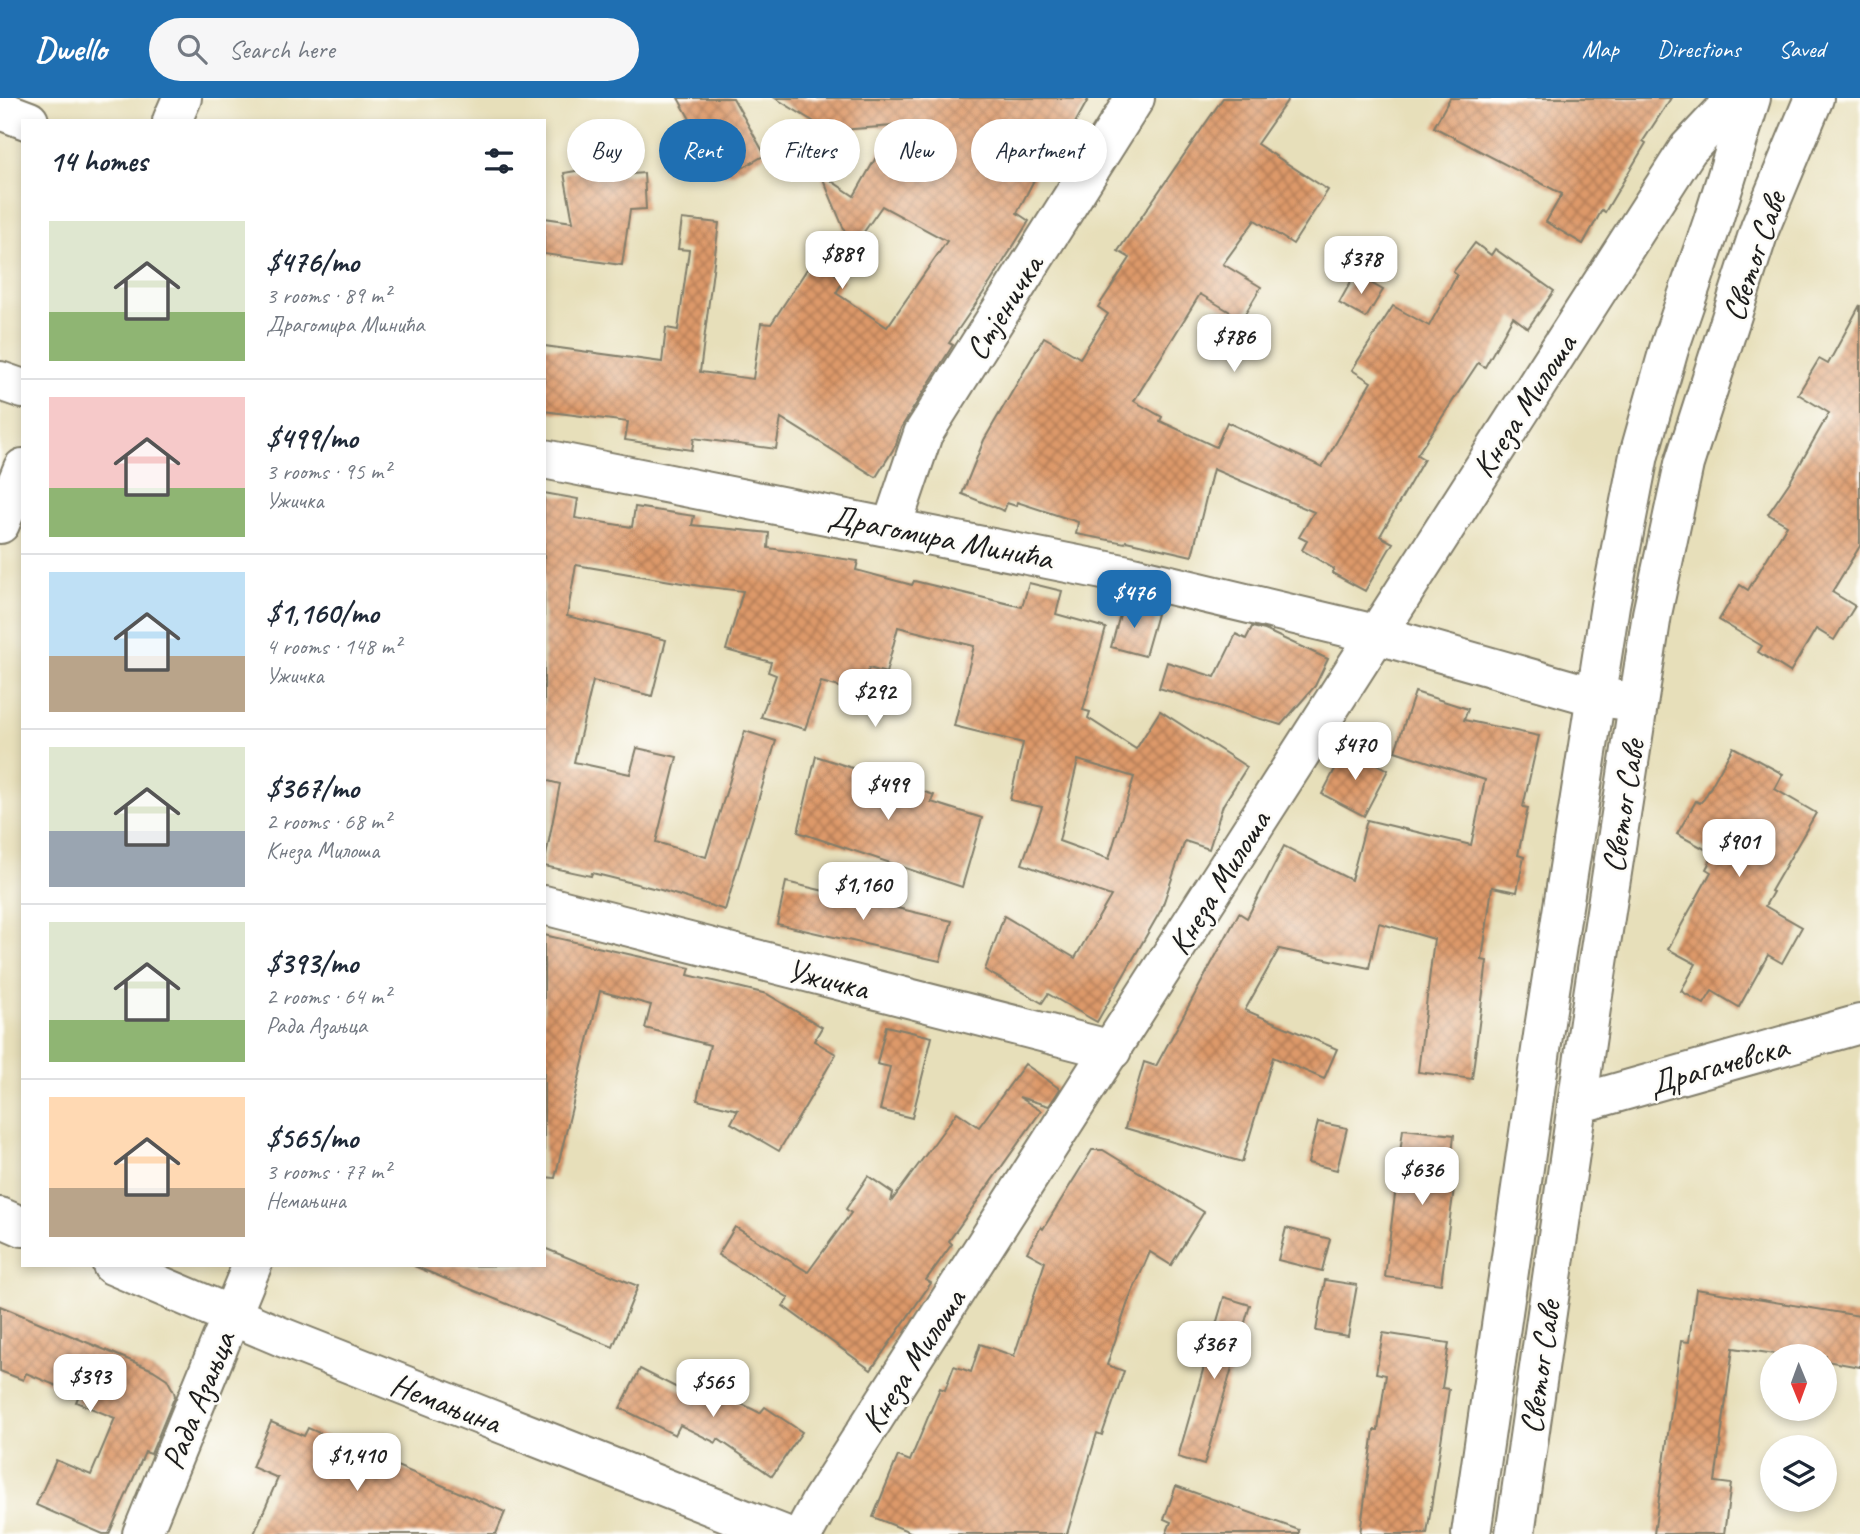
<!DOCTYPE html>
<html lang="en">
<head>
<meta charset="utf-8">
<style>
	:root { --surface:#fff; --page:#f6f6f7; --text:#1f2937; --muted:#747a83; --line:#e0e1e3; --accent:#1f6fb2 }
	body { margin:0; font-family:Caveat,sans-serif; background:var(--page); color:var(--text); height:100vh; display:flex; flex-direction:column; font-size:26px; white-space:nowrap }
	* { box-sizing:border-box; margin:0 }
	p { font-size:23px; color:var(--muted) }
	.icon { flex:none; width:38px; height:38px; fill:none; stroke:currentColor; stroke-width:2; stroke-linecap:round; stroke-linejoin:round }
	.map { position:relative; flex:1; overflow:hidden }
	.drawer { position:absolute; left:21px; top:21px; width:525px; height:1148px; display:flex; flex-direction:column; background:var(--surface); border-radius:0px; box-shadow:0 4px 10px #0003 }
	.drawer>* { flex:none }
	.hud { position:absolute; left:567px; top:21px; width:665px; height:63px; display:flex; gap:14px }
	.needle { width:46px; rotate:179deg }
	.buttons { position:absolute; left:1760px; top:1246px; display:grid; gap:14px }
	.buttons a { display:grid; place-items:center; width:77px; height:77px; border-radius:50%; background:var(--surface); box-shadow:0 4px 10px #0003; font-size:35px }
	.price { position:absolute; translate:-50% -60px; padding:0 16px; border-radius:14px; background:#fff; color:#222; font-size:23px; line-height:46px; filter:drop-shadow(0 2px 4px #0008) }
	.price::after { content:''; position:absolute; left:50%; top:42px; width:21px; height:16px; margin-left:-10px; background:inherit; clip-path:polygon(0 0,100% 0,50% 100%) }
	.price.current { background:var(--accent); color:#fff }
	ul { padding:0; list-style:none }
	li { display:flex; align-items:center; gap:21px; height:175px; padding:0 28px }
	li+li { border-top:2px solid var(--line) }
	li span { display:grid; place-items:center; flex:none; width:196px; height:140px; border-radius:0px; color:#555 }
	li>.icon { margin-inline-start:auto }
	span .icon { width:84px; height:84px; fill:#fffc; stroke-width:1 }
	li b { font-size:30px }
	h2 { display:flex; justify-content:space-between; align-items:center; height:84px; padding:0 28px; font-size:30px }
	.chip { padding:0 24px; border-radius:32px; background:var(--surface); box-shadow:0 4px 10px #0003; font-size:24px; line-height:63px }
	.chip.current { background:var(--accent); color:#fff }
	header { display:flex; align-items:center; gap:42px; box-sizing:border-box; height:98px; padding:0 35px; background:var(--accent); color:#fff }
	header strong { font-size:33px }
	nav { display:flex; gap:38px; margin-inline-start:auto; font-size:24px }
	.search { width:490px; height:63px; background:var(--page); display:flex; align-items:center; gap:18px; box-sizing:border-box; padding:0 24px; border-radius:38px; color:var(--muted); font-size:26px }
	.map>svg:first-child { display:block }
	.building { fill:url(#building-cross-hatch); fill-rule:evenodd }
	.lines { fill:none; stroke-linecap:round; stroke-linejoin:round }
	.minor-casing { stroke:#827e6b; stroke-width:42 }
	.major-casing { stroke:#827e6b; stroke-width:42 }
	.minor { stroke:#fff; stroke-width:38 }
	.major { stroke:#fff; stroke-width:38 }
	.labels { text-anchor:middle; stroke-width:5; stroke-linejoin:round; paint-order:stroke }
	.street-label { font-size:33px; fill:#1c1c1c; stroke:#fdfcf7 }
</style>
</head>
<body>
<header>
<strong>Dwello</strong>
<div class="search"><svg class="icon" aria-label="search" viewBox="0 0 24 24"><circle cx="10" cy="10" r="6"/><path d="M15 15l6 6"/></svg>Search here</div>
<nav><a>Map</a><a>Directions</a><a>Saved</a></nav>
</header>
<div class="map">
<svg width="1860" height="1436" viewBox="0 0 1860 1436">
	<defs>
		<pattern id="building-cross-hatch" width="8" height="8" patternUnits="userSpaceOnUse" patternTransform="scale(1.75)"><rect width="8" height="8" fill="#dd9969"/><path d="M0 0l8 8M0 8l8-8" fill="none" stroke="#b27c56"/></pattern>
	</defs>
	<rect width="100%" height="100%" fill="#fdfcf7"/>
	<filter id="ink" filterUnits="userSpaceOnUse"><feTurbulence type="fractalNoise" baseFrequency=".0143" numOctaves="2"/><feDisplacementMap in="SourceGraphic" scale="14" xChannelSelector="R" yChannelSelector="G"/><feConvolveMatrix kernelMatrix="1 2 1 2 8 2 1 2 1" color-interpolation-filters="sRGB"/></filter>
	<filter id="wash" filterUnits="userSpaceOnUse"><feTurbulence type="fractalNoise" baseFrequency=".00686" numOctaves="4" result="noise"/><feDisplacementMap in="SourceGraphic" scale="28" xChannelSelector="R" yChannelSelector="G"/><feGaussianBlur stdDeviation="1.57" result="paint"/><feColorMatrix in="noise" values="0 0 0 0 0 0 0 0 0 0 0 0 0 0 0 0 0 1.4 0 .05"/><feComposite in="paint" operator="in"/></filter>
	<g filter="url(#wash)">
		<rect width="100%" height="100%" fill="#e7dfba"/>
		<g id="blocks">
			<g class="building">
				<polygon points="678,0 733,0 765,57 732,76 721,76"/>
				<polygon points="775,0 1089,0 1059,54 1051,49 1017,115 1029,123 990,185 949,245 953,247 901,330 896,347 876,379 781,320 776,351 694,340 692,352 625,342 628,324 544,313 544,248 662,264 666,230 678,232 689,152 678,151 682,121 719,125 700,274 753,281 761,225 771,226 819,153 830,172 844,182 836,195 887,229 947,143 882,108 852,151 821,76 854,98 894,28 840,32 821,28"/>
				<polygon points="1223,0 1289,0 1257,46 1328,92 1293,146 1255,122 1223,166 1261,189 1242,221 1200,196 1134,303 1162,319 1160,323 1216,349 1227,324 1322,369 1371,284 1352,272 1393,208 1429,228 1457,177 1453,174 1475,145 1491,157 1495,151 1554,193 1528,230 1513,219 1485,269 1478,265 1417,357 1424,361 1380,438 1393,445 1365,493 1332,475 1334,471 1302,452 1307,443 1299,439 1314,414 1213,371 1192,458 1126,443 1125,445 1076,436 1078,424 1017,404 1016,408 1007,405 1004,413 962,396 984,342 1044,239 1080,260 1108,216 1098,209 1130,160 1118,153"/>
				<polygon points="1450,0 1671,0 1643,43 1646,45 1605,114 1602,112 1583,146 1546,124 1562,96 1434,29"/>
				<polygon points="593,70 594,79 644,75 646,111 630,112 622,167 544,156 544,120 573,124 564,75"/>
				<polygon points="1355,176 1383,192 1366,220 1339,205"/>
				<polygon points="1860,207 1860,448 1832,494 1855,508 1834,542 1816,531 1790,574 1758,554 1762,548 1719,522 1740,487 1748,492 1787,427 1768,416 1791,382 1829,315 1798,296 1819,261 1828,266"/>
				<path d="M544,395L578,401L575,420L632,429L635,409L694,418L692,427L769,435L768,450L858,463L856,472L912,487L914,483L1022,509L1029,485L1062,493L1056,516L1106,530L1083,612L1090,614L1088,620L1136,651L1160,613L1247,669L1223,707L1209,751L1185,743L1161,812L1097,924L1048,896L1042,905L985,872L1004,818L1075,860L1111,798L1022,766L1042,709L1010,702L1023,645L954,628L974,548L898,529L886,575L869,570L862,595L821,584L805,631L761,619L776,577L768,574L771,564L726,552L743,493L700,488L576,467L567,518L666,542L652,598L593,583L574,664L630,676L637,650L677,659L656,744L706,759L745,633L776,643L725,812L661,792L592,775L591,778L544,768L560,686L544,682ZM1078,662L1134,679L1109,761L1059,743Z"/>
				<polygon points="1123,506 1157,516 1145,558 1111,549"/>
				<polygon points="1252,529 1265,532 1328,561 1315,588 1281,627 1159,590 1167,564 1215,579 1236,536 1246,541"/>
				<polygon points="1415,594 1468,611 1464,622 1539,638 1523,709 1528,710 1518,757 1524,759 1517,794 1492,789 1482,862 1487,863 1472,981 1418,974 1434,841 1379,825 1369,870 1279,851 1245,912 1337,951 1324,981 1273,959 1242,1064 1125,1030 1144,964 1156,968 1239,815 1247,820 1284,748 1351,782 1367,722 1471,747 1485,682 1395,653"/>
				<polygon points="1733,649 1783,676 1775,691 1816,715 1771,793 1773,794 1765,808 1802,829 1782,865 1768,857 1739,909 1712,893 1704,906 1681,893 1696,866 1668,851 1711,774 1706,771 1714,756 1677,736 1696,703 1700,705 1704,701"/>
				<polygon points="1346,650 1388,672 1364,718 1322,696"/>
				<polygon points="816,658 934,697 931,704 982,720 962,789 798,734"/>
				<polygon points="786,784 952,823 940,863 777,826"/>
				<polygon points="544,837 690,870 688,877 767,896 822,929 814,943 836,956 779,1053 731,1025 738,1012 697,1002 710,947 645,930 651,907 600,893 555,1080 544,1079"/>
				<polygon points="886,928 932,939 912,1020 880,1012 890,969 877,966"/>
				<polygon points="1025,966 1060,991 1049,1008 1019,999 1041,1013 949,1143 952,1146 926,1182 931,1185 871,1272 783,1208 789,1200 718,1157 735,1129 808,1174 851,1115 846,1111 868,1078 893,1095 891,1104 957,1014 979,1029"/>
				<polygon points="1318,1024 1347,1030 1337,1072 1308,1065"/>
				<polygon points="1403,1031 1454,1037 1451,1067 1457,1068 1441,1186 1385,1179"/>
				<polygon points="1092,1052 1103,1052 1204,1114 1171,1167 1150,1154 1128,1204 1107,1267 1124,1273 1102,1337 1097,1335 1067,1436 915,1436 873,1419 898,1358 910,1363 940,1290 945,1292 954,1268 971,1274 980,1246 1014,1258 1045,1164 1027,1154 1041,1129 1043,1131"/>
				<polygon points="1286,1130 1330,1141 1322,1173 1278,1162"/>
				<polygon points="544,1150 638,1188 613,1249 414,1168 544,1167"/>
				<polygon points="1325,1182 1357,1187 1348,1238 1316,1233"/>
				<polygon points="1696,1191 1860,1218 1860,1269 1826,1263 1826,1258 1789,1258 1733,1250 1715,1384 1731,1386 1724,1436 1654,1436 1681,1243 1689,1244"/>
				<polygon points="1224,1199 1250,1207 1204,1367 1178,1359"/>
				<polygon points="0,1208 153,1272 167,1281 174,1294 175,1298 151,1356 145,1354 109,1436 103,1436 36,1407 56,1362 91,1377 115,1320 76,1304 79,1297 26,1275 23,1282 0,1273"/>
				<polygon points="1383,1235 1449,1245 1442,1290 1449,1291 1427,1436 1360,1436 1374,1332 1378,1332 1386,1277 1376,1275"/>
				<polygon points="640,1271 683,1293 690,1280 760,1315 765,1309 802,1334 772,1378 718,1341 716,1345 680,1327 675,1337 620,1310"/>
				<polygon points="271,1324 304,1338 308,1330 505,1414 496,1436 254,1436 278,1380 252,1369"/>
				<polygon points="1176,1388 1299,1432 1299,1436 1166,1436 1171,1424 1164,1421"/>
			</g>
		</g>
	</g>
	<g filter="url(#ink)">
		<use href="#blocks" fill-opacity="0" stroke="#827e6b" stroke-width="2"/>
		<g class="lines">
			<g class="minor-casing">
				<g id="minor">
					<polyline points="0,12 29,23"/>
					<polyline points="172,23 182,0"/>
					<polyline points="0,283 23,291"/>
					<polyline points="544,361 1128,477 1375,536 1596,599 1638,604"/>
					<polyline points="0,426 23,370"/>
					<polyline points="892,428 923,336 1135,0"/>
					<polyline points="544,807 1112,952"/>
					<polyline points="1577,1006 1860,926"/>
					<polyline points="0,1119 23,1129"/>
					<polyline points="112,1167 282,1239 782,1436"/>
					<polyline points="142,1436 252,1167"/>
					<path d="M803,1436L821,1403C1111,953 1398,501 1688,51L1736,0"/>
				</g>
			</g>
			<g class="major-casing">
				<g id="major">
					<polyline points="1471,1436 1545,924 1610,507 1639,357 1669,251 1712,126 1751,0"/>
					<polyline points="1515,1436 1591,910 1652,516 1684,366 1760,130 1814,0"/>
				</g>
			</g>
			<use href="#minor" class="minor"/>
			<use href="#major" class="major"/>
		</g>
	</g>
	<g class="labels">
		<g class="street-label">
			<text transform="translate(1753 158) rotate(-71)" y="12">Светог Саве</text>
			<text transform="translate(1003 209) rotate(-58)" y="12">Стјеничка</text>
			<text transform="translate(1523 307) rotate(-57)" y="12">Кнеза Милоша</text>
			<text transform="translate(941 438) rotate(11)" y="12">Драгомира Минића</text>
			<text transform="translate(1622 708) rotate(-81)" y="12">Светог Саве</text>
			<text transform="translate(1218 784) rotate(-58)" y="12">Кнеза Милоша</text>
			<text transform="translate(828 880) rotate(14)" y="12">Ужичка</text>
			<text transform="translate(1718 966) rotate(-16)" y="12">Драгачевска</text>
			<text transform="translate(912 1262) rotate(-57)" y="12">Кнеза Милоша</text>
			<text transform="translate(1539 1269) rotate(-82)" y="12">Светог Саве</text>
			<text transform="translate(197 1302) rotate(-68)" y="12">Рада Азањца</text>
			<text transform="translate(446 1304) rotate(21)" y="12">Немањина</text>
		</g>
	</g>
</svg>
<div class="buttons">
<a><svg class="needle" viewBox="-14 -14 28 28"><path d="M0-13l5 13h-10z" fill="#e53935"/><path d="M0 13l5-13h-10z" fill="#747a83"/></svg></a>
<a><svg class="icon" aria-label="layers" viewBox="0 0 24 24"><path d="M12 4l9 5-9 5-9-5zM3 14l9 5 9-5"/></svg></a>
</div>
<b class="price" style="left:842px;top:193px">$889</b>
<b class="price" style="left:1361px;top:198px">$378</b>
<b class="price" style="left:1234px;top:276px">$786</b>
<b class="price current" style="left:1134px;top:532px">$476</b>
<b class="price" style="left:875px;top:631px">$292</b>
<b class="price" style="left:1355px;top:684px">$470</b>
<b class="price" style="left:888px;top:724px">$499</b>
<b class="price" style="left:1739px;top:781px">$901</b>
<b class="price" style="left:863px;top:824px">$1,160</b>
<b class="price" style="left:1422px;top:1109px">$636</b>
<b class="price" style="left:1214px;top:1283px">$367</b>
<b class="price" style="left:90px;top:1316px">$393</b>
<b class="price" style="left:713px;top:1321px">$565</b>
<b class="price" style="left:357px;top:1395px">$1,410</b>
<div class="hud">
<a class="chip">Buy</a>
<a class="chip current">Rent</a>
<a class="chip">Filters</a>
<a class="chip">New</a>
<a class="chip">Apartment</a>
</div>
<section class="drawer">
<h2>14 homes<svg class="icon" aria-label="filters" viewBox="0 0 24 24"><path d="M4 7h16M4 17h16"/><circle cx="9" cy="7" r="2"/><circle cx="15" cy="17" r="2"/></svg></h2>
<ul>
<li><span style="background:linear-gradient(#dfe7d0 65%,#8fb573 0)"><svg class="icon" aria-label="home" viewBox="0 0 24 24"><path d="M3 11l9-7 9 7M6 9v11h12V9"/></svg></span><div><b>$476/mo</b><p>3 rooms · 89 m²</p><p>Драгомира Минића</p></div></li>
<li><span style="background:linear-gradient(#f6c9c9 65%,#8fb573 0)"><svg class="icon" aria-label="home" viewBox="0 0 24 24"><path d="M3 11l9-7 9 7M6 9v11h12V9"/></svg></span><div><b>$499/mo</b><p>3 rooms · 95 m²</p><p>Ужичка</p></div></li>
<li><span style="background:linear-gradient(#bfe0f5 60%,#b9a48a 0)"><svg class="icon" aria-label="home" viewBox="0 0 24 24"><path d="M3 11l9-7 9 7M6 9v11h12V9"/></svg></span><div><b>$1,160/mo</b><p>4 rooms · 148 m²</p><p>Ужичка</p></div></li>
<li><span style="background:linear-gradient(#dfe7d0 60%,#9aa5b1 0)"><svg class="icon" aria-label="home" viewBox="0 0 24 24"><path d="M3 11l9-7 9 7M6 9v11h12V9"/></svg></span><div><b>$367/mo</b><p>2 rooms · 68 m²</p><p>Кнеза Милоша</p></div></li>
<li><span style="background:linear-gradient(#dfe7d0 70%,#8fb573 0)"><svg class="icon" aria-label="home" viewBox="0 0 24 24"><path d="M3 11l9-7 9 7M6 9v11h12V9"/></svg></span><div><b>$393/mo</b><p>2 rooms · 64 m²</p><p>Рада Азањца</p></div></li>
<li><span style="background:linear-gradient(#ffd9b3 65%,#b9a48a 0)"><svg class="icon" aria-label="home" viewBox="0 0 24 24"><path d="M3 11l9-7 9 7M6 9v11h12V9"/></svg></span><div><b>$565/mo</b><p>3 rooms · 77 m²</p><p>Немањина</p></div></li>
</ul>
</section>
</div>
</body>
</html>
